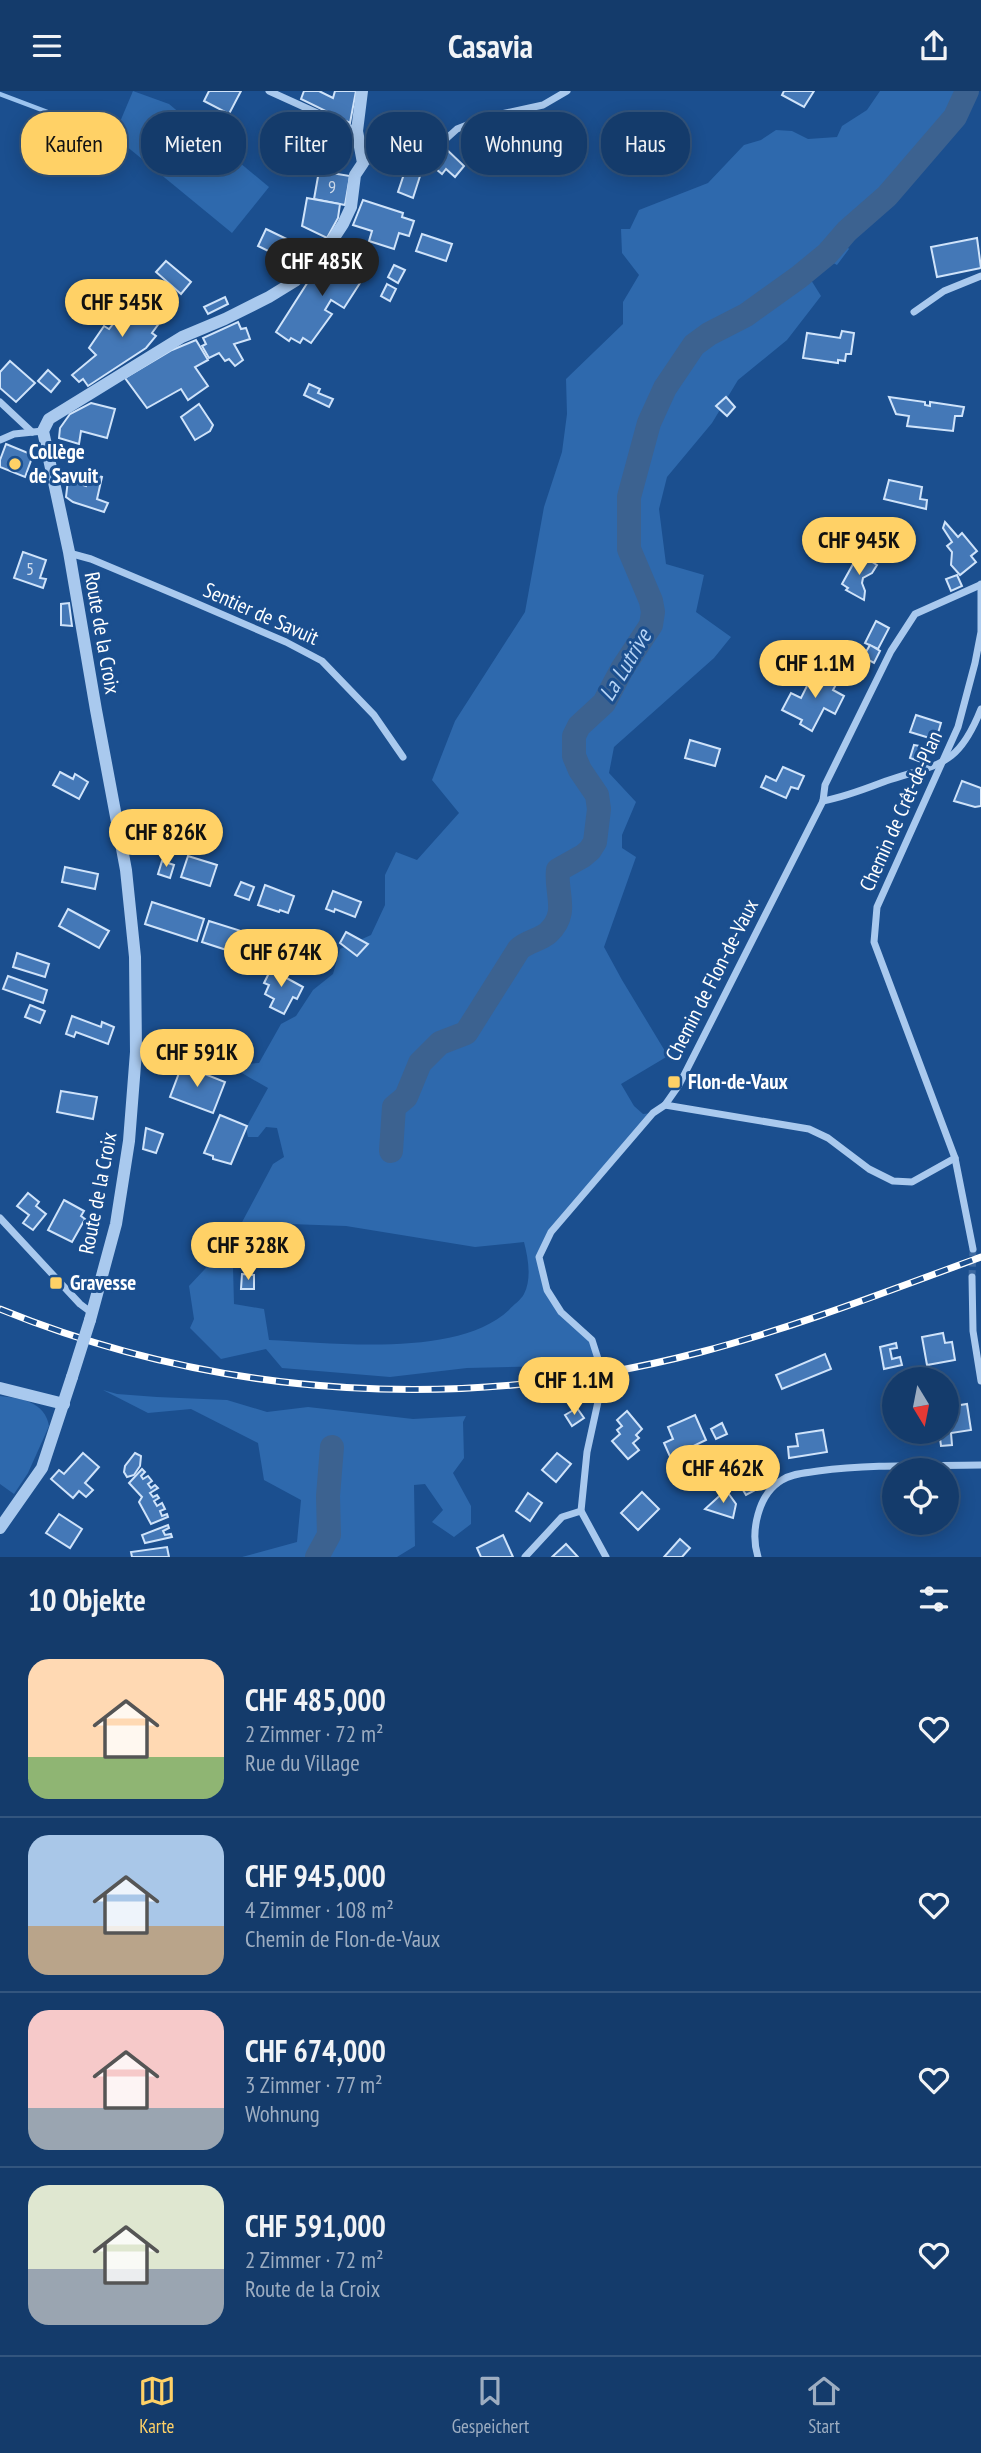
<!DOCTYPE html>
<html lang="de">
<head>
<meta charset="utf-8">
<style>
	:root { --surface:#143b6b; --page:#214673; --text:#f1f3f6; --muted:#9dadc1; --line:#33557e; --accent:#ffd166 }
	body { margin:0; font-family:"PT Sans Narrow",sans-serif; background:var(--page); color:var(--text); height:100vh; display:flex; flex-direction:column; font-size:26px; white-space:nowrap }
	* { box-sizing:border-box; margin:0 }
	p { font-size:23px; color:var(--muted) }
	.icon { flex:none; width:38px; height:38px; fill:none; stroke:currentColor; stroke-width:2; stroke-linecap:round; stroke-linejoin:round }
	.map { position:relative; height:1466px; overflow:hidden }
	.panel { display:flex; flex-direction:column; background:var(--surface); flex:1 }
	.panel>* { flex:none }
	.hud { position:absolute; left:21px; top:21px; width:940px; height:63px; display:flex; gap:14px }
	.needle { width:46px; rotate:170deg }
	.controls { position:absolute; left:882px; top:1276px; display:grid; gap:14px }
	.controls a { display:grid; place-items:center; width:77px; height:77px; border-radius:50%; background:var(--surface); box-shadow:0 4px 18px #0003,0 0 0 2px var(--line); font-size:35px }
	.price { position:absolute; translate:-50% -60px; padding:0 16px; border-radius:24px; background:var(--accent); color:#111; font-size:23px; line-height:46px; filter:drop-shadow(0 2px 4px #0008) }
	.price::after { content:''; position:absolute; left:50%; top:42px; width:21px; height:16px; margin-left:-10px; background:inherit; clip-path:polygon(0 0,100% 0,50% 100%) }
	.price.on { background:#222; color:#fff }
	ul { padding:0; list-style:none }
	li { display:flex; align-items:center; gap:21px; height:175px; padding:0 28px }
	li+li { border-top:2px solid var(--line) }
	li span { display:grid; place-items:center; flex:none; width:196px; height:140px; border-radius:21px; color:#555 }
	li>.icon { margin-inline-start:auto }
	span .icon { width:84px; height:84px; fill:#fffc; stroke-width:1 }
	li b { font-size:30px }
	h2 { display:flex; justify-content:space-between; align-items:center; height:84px; padding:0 28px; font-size:30px }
	.tag { padding:0 24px; border-radius:28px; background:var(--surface); box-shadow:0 4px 18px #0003,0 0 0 2px var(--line); font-size:24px; line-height:63px }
	.tag.on { background:var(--accent); color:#111 }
	header { display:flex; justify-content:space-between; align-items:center; height:91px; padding:0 28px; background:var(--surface); font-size:32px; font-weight:700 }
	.tab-bar { display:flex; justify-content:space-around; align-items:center; height:98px; border-top:2px solid var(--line); background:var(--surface); font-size:19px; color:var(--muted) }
	.tab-bar a { display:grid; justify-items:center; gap:4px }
	.tab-bar .on { color:var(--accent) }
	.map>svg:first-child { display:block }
	.green { fill:#2e69ad; fill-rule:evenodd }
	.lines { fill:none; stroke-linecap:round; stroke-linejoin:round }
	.stream { stroke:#9cc4f0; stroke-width:4.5 }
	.river { stroke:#3c6290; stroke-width:24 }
	.building { fill:#4478b7; stroke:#cfe3fa; stroke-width:2 }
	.minor-tunnel { stroke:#3d69a0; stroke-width:7; stroke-dasharray:7 3.5; stroke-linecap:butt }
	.minor { stroke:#a9c9ee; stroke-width:7 }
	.tertiary { stroke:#a9c9ee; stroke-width:12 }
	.rail-casing { stroke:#fff; stroke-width:7 }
	.rail { stroke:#1b4f8f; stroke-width:4.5; stroke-dasharray:13; stroke-linecap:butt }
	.tertiary-bridge { stroke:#a9c9ee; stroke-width:12 }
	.poi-dot { fill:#ffd166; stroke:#1b4f8f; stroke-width:2.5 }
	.labels { text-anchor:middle; stroke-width:6; stroke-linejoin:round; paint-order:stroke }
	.number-label { font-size:18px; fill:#d0dded }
	.poi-label { font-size:21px; font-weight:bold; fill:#fff; stroke:#1b4f8f; text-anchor:start }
	.street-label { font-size:21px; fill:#fff; stroke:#1b4f8f }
	.water-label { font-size:23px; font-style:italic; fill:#b5d3f5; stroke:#1b4f8f }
</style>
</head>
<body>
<header><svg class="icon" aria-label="menu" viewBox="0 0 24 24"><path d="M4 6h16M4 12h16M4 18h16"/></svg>Casavia<svg class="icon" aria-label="share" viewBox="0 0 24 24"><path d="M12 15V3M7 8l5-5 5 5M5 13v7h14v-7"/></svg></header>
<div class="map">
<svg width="981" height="1466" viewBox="0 0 981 1466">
	<rect width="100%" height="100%" fill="#1b4f8f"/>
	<g class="green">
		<polygon points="133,0 169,13 269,96 232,142 114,45"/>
		<path d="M880,0H961L895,94L837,143L849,158L837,174L820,165L806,181L821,205L787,249L738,289L712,332L667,386L659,418L666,473L704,484L696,521L731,546L714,567L614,656L609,682L636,711L622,744V757L636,766L604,856L622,889L668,965L621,993L634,1015L643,1023L653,1022L551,1141L539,1166L547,1199L561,1221L592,1249L599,1271L595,1274L467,1277L390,1286L282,1277L266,1258L221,1268L190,1237L194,1228L189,1195L233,1148L273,1073L284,1066L277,1037L266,1036L258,1046H248L246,1037L268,997L240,981L245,973L259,972L281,933L296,925L313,899L333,883L340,858L371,844L385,814V784L396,761L417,769L459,722L432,689L455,630L525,521L544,416L562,361L567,323L566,288L623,233V211L639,184L622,162L621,138H630L639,119L708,92L744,54L761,49L776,39L792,40L808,48L837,46L842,35L867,19ZM290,1133L346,1135L475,1156L524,1151C528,1167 532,1187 524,1203C521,1209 513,1214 509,1219C458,1267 335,1252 269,1249L264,1218L234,1213L233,1176Z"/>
		<polygon points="103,1299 117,1303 157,1306 227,1309 267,1321 308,1316 413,1328 466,1325 463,1331 464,1367 453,1382 471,1415 471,1433 454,1446 432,1431 443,1419 425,1393 414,1394 415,1455 397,1466 242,1466 297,1451 301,1409 264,1389 258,1352 191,1318 148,1322"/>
		<path d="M0,1305C21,1307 45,1311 49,1335L28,1382L14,1403L0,1393Z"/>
	</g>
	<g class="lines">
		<polyline class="stream" points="0,3 74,31"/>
		<g class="river">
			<path d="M391,1060L394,1016L406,1006L420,972L440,952L466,942L519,858C528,850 540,849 548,842C570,822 555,802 558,779L583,765L590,759L595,751L599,718L597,704L580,679L574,665V645L579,635L604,612L622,578L651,534L653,521L651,510L629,458V406L649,332L665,297L694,254L709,243L746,224L799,186L827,163L847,140L887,105L955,26L967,0"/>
			<polyline points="317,1466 329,1444 328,1405 332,1356"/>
		</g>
	</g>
	<g class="building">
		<polygon points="209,0 241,0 229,23 204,10"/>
		<polygon points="304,0 319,0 333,7 335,0 356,0 350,32 301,8"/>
		<polygon points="784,0 814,0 804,16 782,4"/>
		<polygon points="222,23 240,32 235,42 217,33"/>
		<polygon points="416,32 434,47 418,65 380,58 389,37 409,44"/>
		<polygon points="331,37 346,45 342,52 327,44"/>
		<polygon points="443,55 464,75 455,86 446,78 442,83 430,73"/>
		<polygon points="406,77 421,82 413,107 398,101"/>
		<polygon points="319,80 350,85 345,114 314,108"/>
		<polygon points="307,107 340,113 338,127 327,147 302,135"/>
		<polygon points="363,109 403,122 402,126 414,130 409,145 399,142 394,158 369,150 372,140 353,134"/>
		<polygon points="266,138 297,153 289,170 258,155"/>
		<polygon points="422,143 452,153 446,170 416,160"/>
		<polygon points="977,147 981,177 937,186 931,156"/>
		<polygon points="342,160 369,178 344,217 331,209 325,219 332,223 311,252 303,247 300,252 291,247 289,250 276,241 320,172 330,179"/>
		<polygon points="166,170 191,191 181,203 156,181"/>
		<polygon points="394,174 405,179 398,192 388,186"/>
		<polygon points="387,193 396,198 390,210 381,205"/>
		<polygon points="225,206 228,213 208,223 204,216"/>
		<polygon points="123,207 141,219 147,207 168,220 152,242 156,245 146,257 88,295 83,288 79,291 72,284 96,264 89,257 104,235 109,238 113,233 107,227"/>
		<polygon points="238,231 241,238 246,237 250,248 234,253 243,269 235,275 229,268 225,270 219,262 209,267 202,255 206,253 203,247"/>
		<polygon points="842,240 854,242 851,263 846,263 845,270 838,269 838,272 803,267 807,242 840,247"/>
		<polygon points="196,249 208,269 195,276 208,295 188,309 181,298 147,317 125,287 172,259"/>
		<polygon points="10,270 35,292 16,311 0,297 0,281"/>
		<polygon points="48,279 60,290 51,301 38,290"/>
		<polygon points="309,293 320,298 318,302 333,308 329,316 304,304"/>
		<polygon points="726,306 735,316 727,325 716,315"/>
		<polygon points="889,306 925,311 925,314 930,315 930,311 964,316 962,325 955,325 953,340 907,335 909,325 896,323"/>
		<polygon points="91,312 115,318 107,347 81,340 79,353 59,347 60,337 70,323"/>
		<polygon points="199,313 213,334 210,340 195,349 181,326"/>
		<polygon points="6,353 33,364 25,386 0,376 0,369"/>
		<polygon points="90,382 102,386 97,408 108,412 104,421 73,411 66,406 68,389 86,395"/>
		<polygon points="889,389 922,396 920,408 927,409 926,418 884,408"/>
		<polygon points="945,431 958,446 962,442 977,460 971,465 976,471 960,484 951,474 952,461 947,455 952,451 943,437"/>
		<polygon points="23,461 46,469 40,487 46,488 43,497 14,487"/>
		<polygon points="857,466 862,469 864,466 877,474 872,482 863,487 862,492 865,500 864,509 846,499 848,497 842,493"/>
		<polygon points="957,484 962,495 951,500 946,488"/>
		<polygon points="69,512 72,535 61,534 61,513"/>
		<polygon points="876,530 889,537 878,558 865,552"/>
		<polygon points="870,554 880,560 874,572 863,566"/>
		<polygon points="820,578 839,588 833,599 844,605 835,623 824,617 812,640 800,633 802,629 782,619 791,602 801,607 811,587 815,589"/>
		<polygon points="916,624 941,632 936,649 910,641"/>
		<polygon points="690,649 720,658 715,675 685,667"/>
		<polygon points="914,654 926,656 921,671 910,667"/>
		<polygon points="783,676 804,685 798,698 791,696 786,707 761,696 766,685 776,690"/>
		<polygon points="60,681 73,688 75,683 88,691 79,708 53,694"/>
		<polygon points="962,690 981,697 981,715 975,716 954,710"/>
		<polygon points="188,765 217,774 210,795 181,786"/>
		<polygon points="162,770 174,774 170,787 158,783"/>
		<polygon points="65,776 98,783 95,798 62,791"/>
		<polygon points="241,791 254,796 249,809 235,804"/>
		<polygon points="265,794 294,805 288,822 280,819 279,821 258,814"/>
		<polygon points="333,800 361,811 355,826 335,818 334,821 326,818"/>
		<polygon points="152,811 204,828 197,850 145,833"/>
		<polygon points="68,818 109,840 99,857 59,835"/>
		<polygon points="209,830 260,846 254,868 202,851"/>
		<polygon points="346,841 368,853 357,865 340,852"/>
		<polygon points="17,862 49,873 45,886 13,876"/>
		<polygon points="274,872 285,877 281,884 303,896 297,908 293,906 284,923 270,916 274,908 265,903 269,894 264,892"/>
		<polygon points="8,885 47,899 43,912 3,898"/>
		<polygon points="30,914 45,920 40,932 25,926"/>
		<polygon points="72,925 101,936 102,931 114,936 108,953 76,941 74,946 66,943"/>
		<polygon points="182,974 225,991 213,1022 170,1006"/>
		<polygon points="61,1000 97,1006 93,1028 57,1021"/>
		<polygon points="220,1024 247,1035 231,1073 213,1068 213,1065 204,1062"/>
		<polygon points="146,1037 163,1043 156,1062 143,1058"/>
		<polygon points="28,1102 39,1111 36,1115 46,1123 33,1139 23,1132 29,1124 17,1115"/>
		<polygon points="64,1109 84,1120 81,1125 85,1128 72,1151 48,1139"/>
		<polygon points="242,1183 254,1184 254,1198 241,1198"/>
		<polygon points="943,1242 945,1252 952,1251 955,1269 927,1274 922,1246"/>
		<polygon points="896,1252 897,1257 890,1258 892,1268 900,1266 902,1274 884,1278 880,1256"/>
		<polygon points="825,1263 831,1278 782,1298 776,1284"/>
		<polygon points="967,1313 971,1339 951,1342 952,1354 941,1355 939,1340 947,1340 947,1316"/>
		<polygon points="577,1317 584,1327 572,1335 565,1324"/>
		<polygon points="627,1320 642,1338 636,1344 639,1347 633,1352 639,1359 628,1368 612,1350 620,1343 617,1339 622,1335 617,1329"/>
		<polygon points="695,1324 706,1349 683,1360 685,1365 672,1370 664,1352 673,1348 668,1336"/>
		<polygon points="722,1332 727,1343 716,1348 711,1338"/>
		<polygon points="823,1339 827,1361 789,1367 788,1356 798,1355 796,1343"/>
		<polygon points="760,1357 771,1375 751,1388 757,1398 746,1404 740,1394 749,1389 737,1370"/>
		<polygon points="83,1362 99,1376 85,1392 93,1399 86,1406 79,1400 73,1407 51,1388 59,1379 64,1383"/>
		<polygon points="135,1362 141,1365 140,1375 134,1384 127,1386 124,1381 125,1375"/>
		<polygon points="557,1362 571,1373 556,1391 542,1379"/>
		<polygon points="142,1378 145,1381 141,1385 143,1388 148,1385 152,1390 148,1393 151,1397 155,1394 158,1397 150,1402 153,1406 157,1404 159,1407 154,1410 157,1415 162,1412 165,1418 160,1420 162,1425 167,1423 168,1426 151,1433 139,1411 142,1406 129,1392"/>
		<polygon points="726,1399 736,1413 733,1427 705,1418"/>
		<polygon points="642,1401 659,1418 638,1439 621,1422"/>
		<polygon points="528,1402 542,1412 530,1430 516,1420"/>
		<polygon points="59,1423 82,1438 70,1457 46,1442"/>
		<polygon points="168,1434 169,1437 163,1440 165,1444 171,1443 172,1446 145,1452 142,1444"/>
		<polygon points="503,1444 513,1466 481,1466 477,1457"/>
		<polygon points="680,1448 690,1457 682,1466 664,1466"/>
		<polygon points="566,1453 578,1466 552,1466"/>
		<polygon points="167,1456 169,1466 132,1466 131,1461"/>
	</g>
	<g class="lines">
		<polyline class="minor-tunnel" points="972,1186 973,1158"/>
		<g class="minor">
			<polyline points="269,0 357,40"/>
			<polyline points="363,72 380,66 416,70 427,65 457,38 487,26 543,14 567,0"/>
			<polyline points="914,221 944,200 981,185"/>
			<polyline points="0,311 32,341"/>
			<polyline points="0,349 14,343 43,340"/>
			<polyline points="69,462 91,468 191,510 286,551 322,570 374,624 403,666"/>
			<path d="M823,710C845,706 865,698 886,690C940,672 958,676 981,618"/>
			<polyline points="665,1014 809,1038 828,1047 869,1078 893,1090 912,1091 955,1067"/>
			<polyline points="0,1127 80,1213 92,1222"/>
			<polyline points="973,1158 955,1067 874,851 877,816 958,636 975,572 981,541 981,493"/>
			<polyline points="972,1186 973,1240 981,1290"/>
			<polyline points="525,1466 562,1426 581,1420"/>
			<polyline points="606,1466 581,1420 587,1361 601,1297 599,1271 592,1249 561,1221 547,1199 539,1166 551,1141 653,1022 665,1014 679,994 823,710 825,694 891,560 915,523 980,494"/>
			<path d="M758,1466C750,1441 758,1403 782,1389C793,1382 806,1382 818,1380C872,1373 927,1375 981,1374"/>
		</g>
		<g class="tertiary">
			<polyline points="90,1229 116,1133 129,1050 136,961 135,866 126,779 96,619 69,461 43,340 49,328 182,246 225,228 269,206 295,190 326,159 343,133 351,116 355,84 363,72 357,40 362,0"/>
			<polyline points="0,1297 64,1313"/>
			<polyline points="0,1437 42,1377 72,1286"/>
		</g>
		<g class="rail-casing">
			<path id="rail" d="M0,1218C223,1309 468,1322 701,1261C796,1236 888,1200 981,1166"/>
		</g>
		<use href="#rail" class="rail"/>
		<polyline class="tertiary-bridge" points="72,1286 90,1229"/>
	</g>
	<g class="poi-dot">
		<circle cx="15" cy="373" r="7"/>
		<rect x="667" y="984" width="14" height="14" rx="3.5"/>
		<rect x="49" y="1185" width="14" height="14" rx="3.5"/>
	</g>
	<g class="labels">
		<g class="number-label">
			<text x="332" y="102">9</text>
			<text x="30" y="484">5</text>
		</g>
		<g class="poi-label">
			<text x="29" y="368">Collège<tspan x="29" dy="24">de Savuit</tspan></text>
			<text x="688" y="998">Flon-de-Vaux</text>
			<text x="70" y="1199">Gravesse</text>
		</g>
		<g class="street-label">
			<text transform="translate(261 523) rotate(24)" y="7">Sentier de Savuit</text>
			<text transform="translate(102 542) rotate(80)" y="7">Route de la Croix</text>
			<text transform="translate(901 720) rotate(-66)" y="7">Chemin de Crêt-de-Plan</text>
			<text transform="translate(712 889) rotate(-63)" y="7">Chemin de Flon-de-Vaux</text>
			<text transform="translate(98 1102) rotate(-79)" y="7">Route de la Croix</text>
		</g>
		<g class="water-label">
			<text transform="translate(625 574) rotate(-59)" y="8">La Lutrive</text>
		</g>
	</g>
</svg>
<div class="controls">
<a><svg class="needle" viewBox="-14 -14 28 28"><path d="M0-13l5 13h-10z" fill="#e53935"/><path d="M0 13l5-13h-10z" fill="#9dadc1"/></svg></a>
<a><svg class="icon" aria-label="locate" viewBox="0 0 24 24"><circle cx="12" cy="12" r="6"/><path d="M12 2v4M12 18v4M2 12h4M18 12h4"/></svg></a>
</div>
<b class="price on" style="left:322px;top:207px">CHF 485K</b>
<b class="price" style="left:122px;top:248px">CHF 545K</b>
<b class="price" style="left:859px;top:486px">CHF 945K</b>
<b class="price" style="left:815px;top:609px">CHF 1.1M</b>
<b class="price" style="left:166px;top:778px">CHF 826K</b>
<b class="price" style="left:281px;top:898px">CHF 674K</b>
<b class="price" style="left:197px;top:998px">CHF 591K</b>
<b class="price" style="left:248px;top:1191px">CHF 328K</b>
<b class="price" style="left:574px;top:1326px">CHF 1.1M</b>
<b class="price" style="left:723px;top:1414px">CHF 462K</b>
<div class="hud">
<a class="tag on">Kaufen</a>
<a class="tag">Mieten</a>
<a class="tag">Filter</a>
<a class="tag">Neu</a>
<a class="tag">Wohnung</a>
<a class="tag">Haus</a>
</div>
</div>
<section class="panel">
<h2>10 Objekte<svg class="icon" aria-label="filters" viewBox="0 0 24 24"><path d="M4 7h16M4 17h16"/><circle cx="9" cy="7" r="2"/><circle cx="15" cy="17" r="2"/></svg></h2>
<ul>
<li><span style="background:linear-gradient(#ffd9b3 70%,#8fb573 0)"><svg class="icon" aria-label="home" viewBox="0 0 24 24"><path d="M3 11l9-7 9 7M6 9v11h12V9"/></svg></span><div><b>CHF 485,000</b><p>2 Zimmer · 72 m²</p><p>Rue du Village</p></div><svg class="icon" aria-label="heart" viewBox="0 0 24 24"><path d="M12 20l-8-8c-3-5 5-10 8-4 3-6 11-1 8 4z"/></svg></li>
<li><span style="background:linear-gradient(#a9c7e8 65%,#b9a48a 0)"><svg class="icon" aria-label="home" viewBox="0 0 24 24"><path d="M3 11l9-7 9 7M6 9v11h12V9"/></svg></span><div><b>CHF 945,000</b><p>4 Zimmer · 108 m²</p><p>Chemin de Flon-de-Vaux</p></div><svg class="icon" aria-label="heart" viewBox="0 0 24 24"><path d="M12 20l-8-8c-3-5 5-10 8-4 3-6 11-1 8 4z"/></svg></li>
<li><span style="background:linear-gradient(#f6c9c9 70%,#9aa5b1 0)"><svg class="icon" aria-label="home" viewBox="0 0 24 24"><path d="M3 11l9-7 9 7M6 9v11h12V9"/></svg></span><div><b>CHF 674,000</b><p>3 Zimmer · 77 m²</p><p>Wohnung</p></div><svg class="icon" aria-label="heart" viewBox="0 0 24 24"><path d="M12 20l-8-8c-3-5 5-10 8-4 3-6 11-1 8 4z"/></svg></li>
<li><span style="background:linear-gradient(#dfe7d0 60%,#9aa5b1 0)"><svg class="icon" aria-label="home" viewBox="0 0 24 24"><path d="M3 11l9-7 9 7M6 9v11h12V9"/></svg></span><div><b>CHF 591,000</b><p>2 Zimmer · 72 m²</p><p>Route de la Croix</p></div><svg class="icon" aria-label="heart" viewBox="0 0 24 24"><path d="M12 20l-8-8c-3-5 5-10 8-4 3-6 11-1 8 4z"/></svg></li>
</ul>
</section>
<nav class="tab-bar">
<a class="on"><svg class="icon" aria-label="map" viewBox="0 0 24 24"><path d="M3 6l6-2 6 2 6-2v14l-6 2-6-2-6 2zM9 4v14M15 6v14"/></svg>Karte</a>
<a><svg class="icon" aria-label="saved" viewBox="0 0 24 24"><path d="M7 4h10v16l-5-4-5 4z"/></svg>Gespeichert</a>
<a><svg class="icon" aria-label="home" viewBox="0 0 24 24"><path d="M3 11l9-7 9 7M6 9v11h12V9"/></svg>Start</a>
</nav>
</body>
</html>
